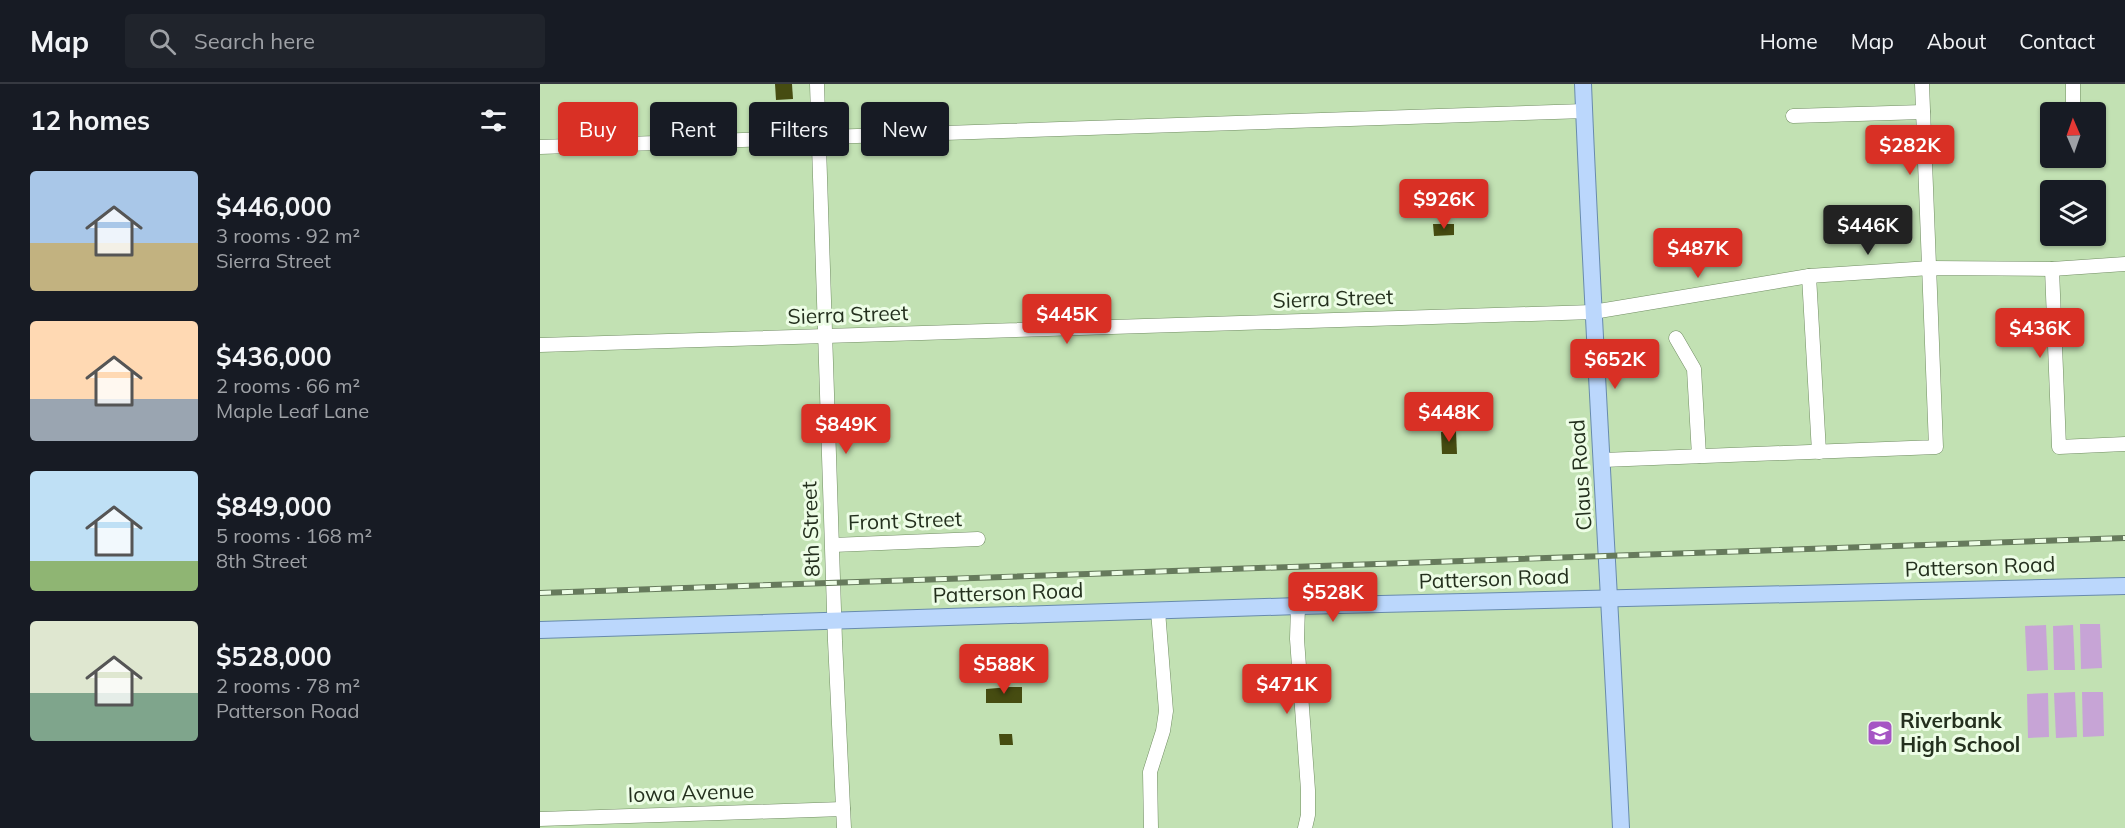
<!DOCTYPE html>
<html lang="en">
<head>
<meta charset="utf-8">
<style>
	:root { --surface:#171b24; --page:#20242c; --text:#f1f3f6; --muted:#9ea1a6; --line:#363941; --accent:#d93025 }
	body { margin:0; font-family:Mulish,sans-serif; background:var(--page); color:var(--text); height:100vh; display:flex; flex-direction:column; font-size:22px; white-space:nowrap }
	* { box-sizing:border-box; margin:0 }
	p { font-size:20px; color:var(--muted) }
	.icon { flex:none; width:33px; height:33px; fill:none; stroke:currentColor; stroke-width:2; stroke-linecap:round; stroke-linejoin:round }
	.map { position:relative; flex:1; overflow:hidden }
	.details { display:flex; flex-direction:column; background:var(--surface); width:540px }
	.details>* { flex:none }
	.banner { position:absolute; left:18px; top:18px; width:570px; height:54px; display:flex; gap:12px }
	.needle { width:39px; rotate:358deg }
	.fabs { position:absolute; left:1500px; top:18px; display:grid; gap:12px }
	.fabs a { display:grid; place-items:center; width:66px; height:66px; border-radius:6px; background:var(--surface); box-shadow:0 2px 4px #0004; font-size:30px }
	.price { position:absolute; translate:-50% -51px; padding:0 14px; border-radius:6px; background:var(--accent); color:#fff; font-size:20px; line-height:39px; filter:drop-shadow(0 2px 3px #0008) }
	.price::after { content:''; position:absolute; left:50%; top:36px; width:18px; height:14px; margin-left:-9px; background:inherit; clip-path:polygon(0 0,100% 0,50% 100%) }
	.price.current { background:#222; color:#fff }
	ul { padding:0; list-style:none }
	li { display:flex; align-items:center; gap:18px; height:150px; padding:0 30px }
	li span { display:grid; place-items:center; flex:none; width:168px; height:120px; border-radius:6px; color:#555 }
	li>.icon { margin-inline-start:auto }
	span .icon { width:72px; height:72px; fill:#fffc; stroke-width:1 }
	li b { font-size:26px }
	h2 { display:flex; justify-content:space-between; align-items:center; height:72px; padding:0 30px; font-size:26px }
	.pill { padding:0 21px; border-radius:6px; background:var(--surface); box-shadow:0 2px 4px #0004; font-size:21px; line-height:54px }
	.pill.current { background:var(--accent); color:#fff }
	header { display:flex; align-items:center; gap:36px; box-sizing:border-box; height:84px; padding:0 30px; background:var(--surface); border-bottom:2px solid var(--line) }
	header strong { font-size:28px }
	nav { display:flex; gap:33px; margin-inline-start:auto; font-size:21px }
	.search { width:420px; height:54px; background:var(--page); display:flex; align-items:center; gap:15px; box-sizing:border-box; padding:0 21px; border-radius:6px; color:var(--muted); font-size:22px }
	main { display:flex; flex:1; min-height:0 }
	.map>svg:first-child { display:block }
	.green { fill:#c7a4d6 }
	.building { fill:#464c11 }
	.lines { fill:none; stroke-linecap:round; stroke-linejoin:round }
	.minor-casing { stroke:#718d63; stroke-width:15 }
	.major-casing { stroke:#688bad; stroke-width:18 }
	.minor { stroke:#fff; stroke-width:14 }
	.major { stroke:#bbd7fc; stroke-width:16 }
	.rail-casing { stroke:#667a5c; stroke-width:6 }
	.rail { stroke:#edfde6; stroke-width:4; stroke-dasharray:11; stroke-linecap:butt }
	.labels { text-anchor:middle; stroke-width:6; stroke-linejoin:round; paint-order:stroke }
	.street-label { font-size:21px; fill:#24301e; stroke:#edfde6 }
	.poi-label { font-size:21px; font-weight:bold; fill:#24301e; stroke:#edfde6; text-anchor:start }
</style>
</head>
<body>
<header>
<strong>Map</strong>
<div class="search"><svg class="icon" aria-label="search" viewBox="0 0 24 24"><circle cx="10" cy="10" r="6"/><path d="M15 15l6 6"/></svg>Search here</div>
<nav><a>Home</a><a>Map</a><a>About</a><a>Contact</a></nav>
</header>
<main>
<section class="details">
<h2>12 homes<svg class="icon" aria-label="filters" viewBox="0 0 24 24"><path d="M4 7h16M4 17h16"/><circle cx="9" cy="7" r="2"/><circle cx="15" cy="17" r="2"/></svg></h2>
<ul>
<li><span style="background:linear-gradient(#a9c7e8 60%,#c2b280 0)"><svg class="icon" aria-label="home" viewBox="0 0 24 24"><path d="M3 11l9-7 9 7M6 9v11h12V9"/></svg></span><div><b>$446,000</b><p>3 rooms · 92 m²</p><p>Sierra Street</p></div></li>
<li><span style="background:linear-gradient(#ffd9b3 65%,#9aa5b1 0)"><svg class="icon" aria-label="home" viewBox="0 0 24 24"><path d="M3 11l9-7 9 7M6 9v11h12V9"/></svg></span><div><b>$436,000</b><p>2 rooms · 66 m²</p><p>Maple Leaf Lane</p></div></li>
<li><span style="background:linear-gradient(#bfe0f5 75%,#8fb573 0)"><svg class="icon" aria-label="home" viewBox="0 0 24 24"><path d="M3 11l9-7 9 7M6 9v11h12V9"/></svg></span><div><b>$849,000</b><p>5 rooms · 168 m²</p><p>8th Street</p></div></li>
<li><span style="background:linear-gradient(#dfe7d0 60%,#7fa58c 0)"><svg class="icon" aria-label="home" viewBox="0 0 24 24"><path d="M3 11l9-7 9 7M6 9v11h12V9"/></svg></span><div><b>$528,000</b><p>2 rooms · 78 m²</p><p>Patterson Road</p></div></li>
</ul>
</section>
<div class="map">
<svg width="1585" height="744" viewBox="0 0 1585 744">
	<rect width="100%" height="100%" fill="#c2e1b3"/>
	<g class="green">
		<polygon points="1540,540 1560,540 1562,584 1541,585"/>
		<polygon points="1506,541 1508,586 1487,587 1485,542"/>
		<polygon points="1533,541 1535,586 1514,586 1513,542"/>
		<polygon points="1535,608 1537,653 1516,654 1514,609"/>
		<polygon points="1542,608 1563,608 1564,652 1543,653"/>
		<polygon points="1508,609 1509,653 1488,654 1487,610"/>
	</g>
	<g class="building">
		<polygon points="235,0 252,0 253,15 236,16"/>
		<polygon points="893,140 914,140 914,151 894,152"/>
		<polygon points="916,347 917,370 902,370 901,348"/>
		<polygon points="470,603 482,603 482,619 446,619 446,605"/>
		<polygon points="459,650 472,650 473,661 460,661"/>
	</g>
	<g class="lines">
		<g class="minor-casing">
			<g id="minor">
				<polyline points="277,0 295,557 304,744"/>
				<polyline points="1533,0 1533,28"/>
				<polyline points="1253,32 1383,28"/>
				<polyline points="0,63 1045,27"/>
				<polyline points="1512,185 1519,363 1585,360"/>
				<polyline points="1269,192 1279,368"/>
				<polyline points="1136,254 1154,285 1159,372"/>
				<polyline points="0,261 1053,228 1269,192 1390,184 1512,185 1585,180"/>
				<polyline points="1063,376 1396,363 1382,0"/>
				<polyline points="293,461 438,455"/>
				<polyline points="758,522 757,555 768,706 768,731 765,744"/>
				<polyline points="0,735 303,725"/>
				<polyline points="611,744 610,688 623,647 626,627 618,527"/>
			</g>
		</g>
		<g class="major-casing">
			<g id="major">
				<path d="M1043,0C1053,248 1069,496 1081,744"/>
				<polyline points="0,546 758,522 1585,502"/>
			</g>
		</g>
		<use href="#minor" class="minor"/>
		<use href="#major" class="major"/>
		<g class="rail-casing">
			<polyline id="rail" points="0,509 1585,454"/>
		</g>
		<use href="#rail" class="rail"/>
	</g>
	<defs>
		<g id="school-square" transform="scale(1.35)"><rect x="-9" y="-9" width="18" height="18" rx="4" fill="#a554c4" stroke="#edfde6"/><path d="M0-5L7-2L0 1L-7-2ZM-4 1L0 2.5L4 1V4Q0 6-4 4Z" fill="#fff"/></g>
	</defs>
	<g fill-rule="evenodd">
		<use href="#school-square" x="1340" y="649"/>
	</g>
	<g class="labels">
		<g class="street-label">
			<text transform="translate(793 215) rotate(-2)" y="7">Sierra Street</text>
			<text transform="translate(308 231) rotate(-2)" y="7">Sierra Street</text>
			<text transform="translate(1041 391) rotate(-94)" y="7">Claus Road</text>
			<text transform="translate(365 437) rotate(-2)" y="7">Front Street</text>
			<text transform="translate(271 445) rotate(-92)" y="7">8th Street</text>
			<text transform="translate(1440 483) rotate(-2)" y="7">Patterson Road</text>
			<text transform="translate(954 495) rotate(-2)" y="7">Patterson Road</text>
			<text transform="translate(468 509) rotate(-2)" y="7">Patterson Road</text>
			<text transform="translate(151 709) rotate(-2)" y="7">Iowa Avenue</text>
		</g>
		<g class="poi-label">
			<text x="1360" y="644">Riverbank<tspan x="1360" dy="24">High School</tspan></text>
		</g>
	</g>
</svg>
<div class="fabs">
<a><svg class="needle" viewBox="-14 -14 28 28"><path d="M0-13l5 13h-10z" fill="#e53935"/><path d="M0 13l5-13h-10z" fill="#9ea1a6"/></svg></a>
<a><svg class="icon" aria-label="layers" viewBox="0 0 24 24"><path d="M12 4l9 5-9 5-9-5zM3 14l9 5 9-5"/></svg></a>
</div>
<b class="price" style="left:1370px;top:92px">$282K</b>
<b class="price" style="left:904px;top:146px">$926K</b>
<b class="price current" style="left:1328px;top:172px">$446K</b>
<b class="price" style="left:1158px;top:195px">$487K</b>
<b class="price" style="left:527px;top:261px">$445K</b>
<b class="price" style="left:1500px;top:275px">$436K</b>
<b class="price" style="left:1075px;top:306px">$652K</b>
<b class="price" style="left:909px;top:359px">$448K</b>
<b class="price" style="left:306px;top:371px">$849K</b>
<b class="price" style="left:793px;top:539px">$528K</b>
<b class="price" style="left:464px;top:611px">$588K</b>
<b class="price" style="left:747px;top:631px">$471K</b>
<div class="banner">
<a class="pill current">Buy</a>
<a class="pill">Rent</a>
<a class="pill">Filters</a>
<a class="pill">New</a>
</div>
</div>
</main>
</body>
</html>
